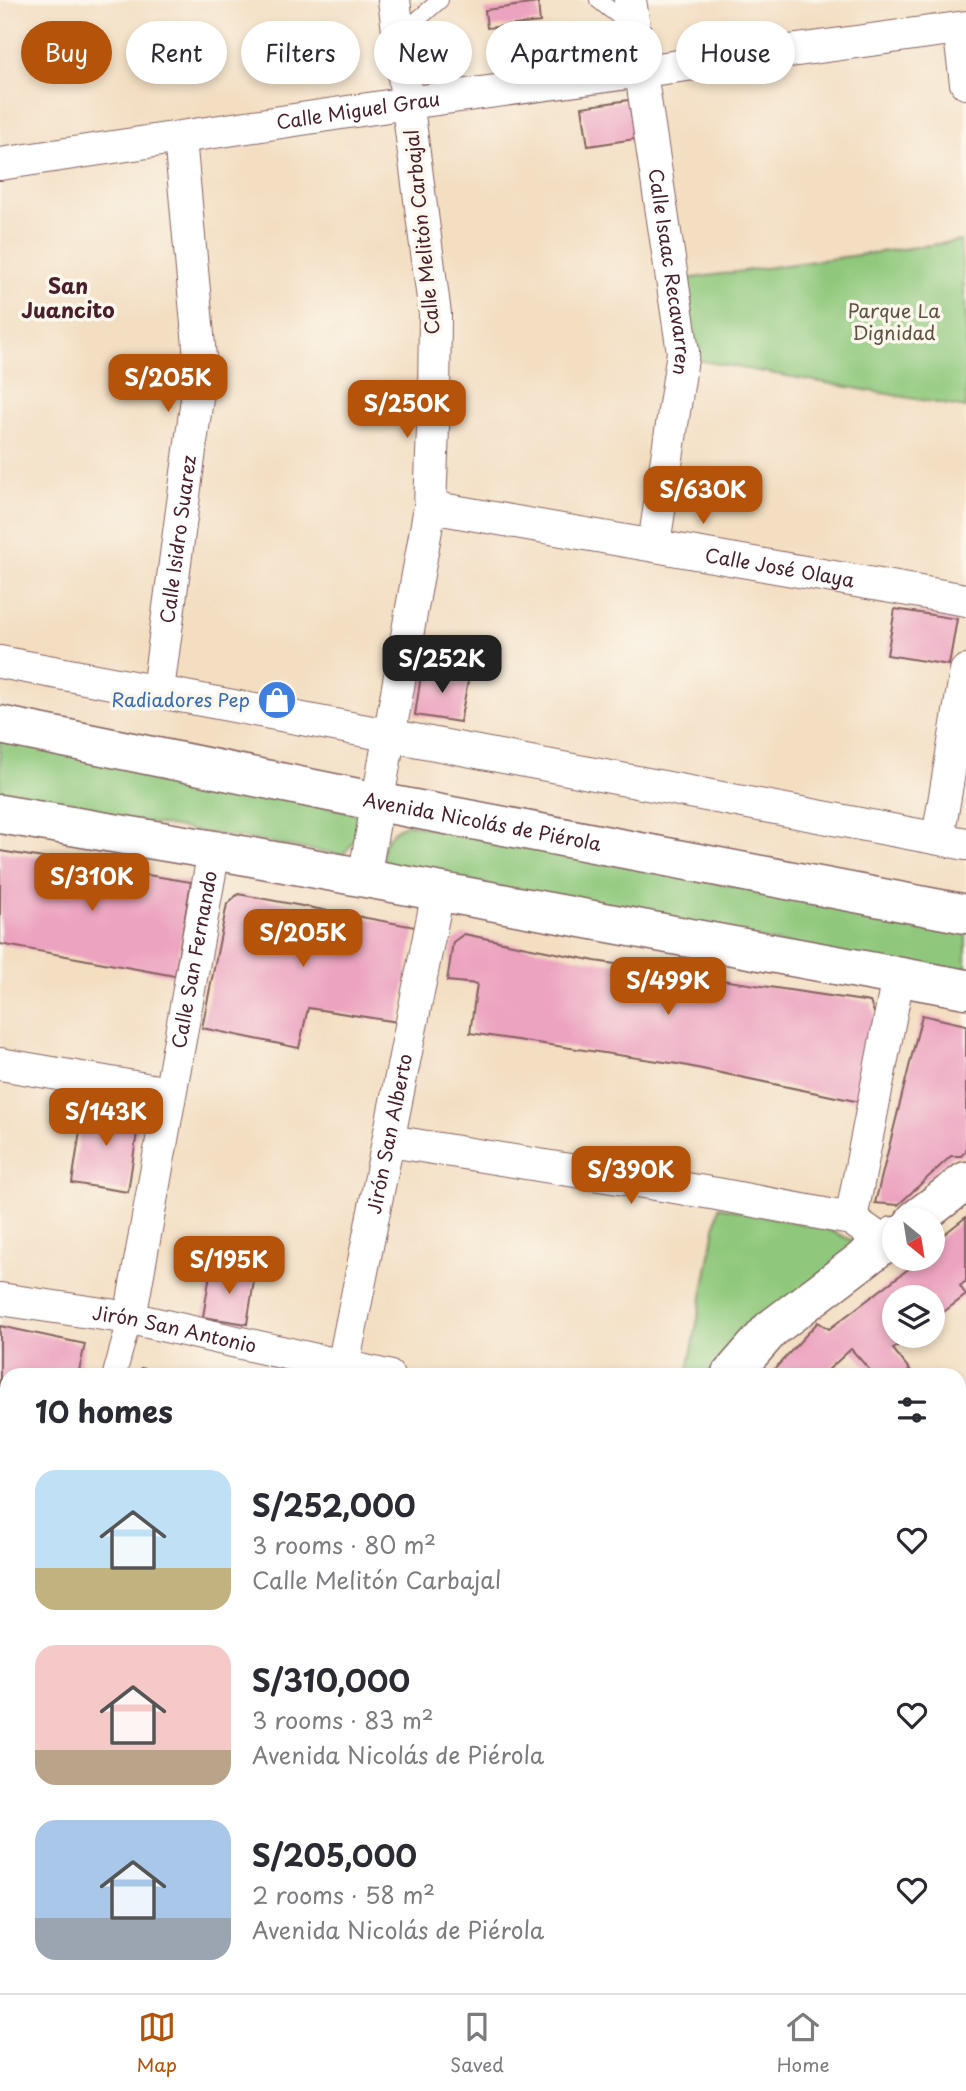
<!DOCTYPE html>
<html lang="en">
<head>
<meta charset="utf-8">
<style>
	:root { --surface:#fff; --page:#f2f2f3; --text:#2b2b33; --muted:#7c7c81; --line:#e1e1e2; --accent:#b45309 }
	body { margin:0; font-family:"Playpen Sans",sans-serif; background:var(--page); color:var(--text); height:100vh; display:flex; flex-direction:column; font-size:26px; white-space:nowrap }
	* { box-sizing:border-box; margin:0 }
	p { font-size:23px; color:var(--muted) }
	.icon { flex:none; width:38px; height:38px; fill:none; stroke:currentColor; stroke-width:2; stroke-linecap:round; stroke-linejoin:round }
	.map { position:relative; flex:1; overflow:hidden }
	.drawer { position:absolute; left:0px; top:1368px; width:966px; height:625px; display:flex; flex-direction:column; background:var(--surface); border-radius:21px 21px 0 0; box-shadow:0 4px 10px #0003 }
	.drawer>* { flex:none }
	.banner { position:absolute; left:21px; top:21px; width:924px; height:63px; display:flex; gap:14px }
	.needle { width:46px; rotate:150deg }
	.controls { position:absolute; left:882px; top:1208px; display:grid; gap:14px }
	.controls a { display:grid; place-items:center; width:63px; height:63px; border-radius:50%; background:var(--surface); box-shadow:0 4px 10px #0003; font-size:35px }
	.price { position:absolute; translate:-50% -60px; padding:0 16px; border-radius:14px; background:var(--accent); color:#fff; font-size:23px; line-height:46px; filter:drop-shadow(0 2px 4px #0008) }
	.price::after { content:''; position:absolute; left:50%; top:42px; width:21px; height:16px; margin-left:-10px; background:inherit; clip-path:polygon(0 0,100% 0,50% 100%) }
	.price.active { background:#222; color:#fff }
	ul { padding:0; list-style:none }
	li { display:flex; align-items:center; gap:21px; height:175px; padding:0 35px }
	li span { display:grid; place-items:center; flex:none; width:196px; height:140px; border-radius:21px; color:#555 }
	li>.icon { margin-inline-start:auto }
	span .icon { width:84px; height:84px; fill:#fffc; stroke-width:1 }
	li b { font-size:30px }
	h2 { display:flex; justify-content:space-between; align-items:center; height:84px; padding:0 35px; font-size:30px }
	.chip { padding:0 24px; border-radius:32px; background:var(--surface); box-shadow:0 4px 10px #0003; font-size:24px; line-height:63px }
	.chip.active { background:var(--accent); color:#fff }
	.tab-bar { display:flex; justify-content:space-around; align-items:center; height:98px; border-top:2px solid var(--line); background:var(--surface); font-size:19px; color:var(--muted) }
	.tab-bar a { display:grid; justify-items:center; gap:4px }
	.tab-bar .active { color:var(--accent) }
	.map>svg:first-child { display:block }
	.green { fill:#8fc87c; stroke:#6c7454; stroke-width:2 }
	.building { fill:#eca3bf }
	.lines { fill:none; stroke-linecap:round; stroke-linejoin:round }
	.service-casing { stroke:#856260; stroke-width:18 }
	.pedestrian-casing { stroke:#856260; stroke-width:25 }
	.minor-casing { stroke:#856260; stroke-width:34 }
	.tertiary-casing { stroke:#856260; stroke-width:41 }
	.secondary-casing { stroke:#856260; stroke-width:41 }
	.service { stroke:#fff; stroke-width:16 }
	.pedestrian { stroke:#fff; stroke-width:23 }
	.minor { stroke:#fff; stroke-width:32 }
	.tertiary { stroke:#fff; stroke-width:38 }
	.secondary { stroke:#fff; stroke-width:38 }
	.labels { text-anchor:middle; stroke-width:7; stroke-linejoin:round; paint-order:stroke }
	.street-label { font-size:19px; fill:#4a1f2b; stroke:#fbf7ec }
	.park-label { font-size:19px; fill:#5f5243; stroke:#fbf7ec }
	.shop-label { font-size:19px; fill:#366cbe; stroke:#fbf7ec; text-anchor:end }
	.neighbourhood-label { font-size:21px; font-weight:bold; fill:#4a1f2b; stroke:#fbf7ec }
</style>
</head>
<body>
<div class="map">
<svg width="966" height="1993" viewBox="0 0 966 1993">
	<rect width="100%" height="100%" fill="#fbf7ec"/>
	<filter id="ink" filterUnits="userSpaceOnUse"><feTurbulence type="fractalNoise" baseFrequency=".0143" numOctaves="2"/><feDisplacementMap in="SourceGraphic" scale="14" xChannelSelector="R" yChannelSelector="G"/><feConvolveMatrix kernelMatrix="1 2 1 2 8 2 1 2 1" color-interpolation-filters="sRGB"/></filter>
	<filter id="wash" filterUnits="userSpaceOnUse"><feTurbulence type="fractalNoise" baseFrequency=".00686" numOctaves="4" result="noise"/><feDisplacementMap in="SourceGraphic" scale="28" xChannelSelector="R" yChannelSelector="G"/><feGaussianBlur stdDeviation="1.57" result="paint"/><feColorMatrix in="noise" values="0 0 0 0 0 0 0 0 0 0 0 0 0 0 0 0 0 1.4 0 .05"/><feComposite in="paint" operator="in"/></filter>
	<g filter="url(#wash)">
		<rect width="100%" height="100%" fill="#f3dec2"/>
		<g class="green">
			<polygon points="960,241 966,313 966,408 696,360 685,279"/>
			<path d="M0,738L356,813C360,830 355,844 342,855L0,798Z"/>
			<path d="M408,824L966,930V980L383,864C379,843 389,831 408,824Z"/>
			<polygon points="719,1207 824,1228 863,1245 719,1375 687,1376"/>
		</g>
		<g id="blocks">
			<g class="building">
				<polygon points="538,3 540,22 487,28 485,10"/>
				<polygon points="629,100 635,139 588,146 582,107"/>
				<polygon points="895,609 957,619 949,665 887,655"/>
				<polygon points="422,669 469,676 460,722 415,715"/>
				<polygon points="0,851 191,882 175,976 0,944"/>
				<polygon points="238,894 415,927 398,1022 308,1008 299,1048 202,1028 227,904"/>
				<polygon points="464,934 595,961 870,1002 877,1020 860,1102 678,1064 470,1033 477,984 447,981 453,942"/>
				<polygon points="922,1015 966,1025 966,1151 961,1156 951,1156 898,1205 875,1203"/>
				<polygon points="84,1105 140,1113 128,1192 72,1183"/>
				<polygon points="966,1217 966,1281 960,1286 966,1295 933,1320 933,1297 894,1297 894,1335 912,1335 893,1349 910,1370 903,1376 875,1376 851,1349 825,1373 827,1376 768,1376 818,1322 829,1329 923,1258 933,1258 933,1243"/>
				<polygon points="211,1268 255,1275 247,1324 203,1317"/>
				<polygon points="0,1326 85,1344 78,1376 7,1376 7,1525 0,1523"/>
				<polygon points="141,1368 174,1374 174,1376 139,1376"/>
				<polygon points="0,1898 7,1903 7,1937 0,1947"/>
				<polygon points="147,1986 257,1986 252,1993 142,1993"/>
				<polygon points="330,1986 442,1986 437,1993 325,1993"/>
			</g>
		</g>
	</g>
	<g filter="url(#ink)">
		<use href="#blocks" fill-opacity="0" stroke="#856260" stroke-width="2"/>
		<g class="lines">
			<g class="service-casing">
				<g id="service">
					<polyline points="598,0 632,27"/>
					<polyline points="399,36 440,0"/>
				</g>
			</g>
			<g class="pedestrian-casing">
				<polyline id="pedestrian" points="114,1376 130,1318"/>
			</g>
			<g class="minor-casing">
				<g id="minor">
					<path id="s1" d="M630,0L683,352L654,544"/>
					<polyline points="959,28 966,83"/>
					<path id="s2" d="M0,164L408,103L966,27"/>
					<path id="s3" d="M430,507L966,600"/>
					<polyline points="0,662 966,844"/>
					<path id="s4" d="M158,690L201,368L180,138"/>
					<polyline points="938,838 966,671"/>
					<polyline points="364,878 430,507 434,401 435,314 394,0"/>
					<polyline points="0,1064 169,1093"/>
					<polyline points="390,1141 717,1194 851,1219 885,1243"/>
					<polyline points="851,1219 898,977"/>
					<path id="s5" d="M0,1299L130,1318L388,1376"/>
					<path id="s6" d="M130,1318L214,850"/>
					<path id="s7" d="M341,1376L438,892"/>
					<polyline points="959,1417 966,1408"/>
					<polyline points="0,1554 7,1556"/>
					<polyline points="959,1590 966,1594"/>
					<polyline points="0,1828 7,1833"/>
					<polyline points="959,1835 966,1825"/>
					<polyline points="0,1980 7,1969"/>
					<polyline points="918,1986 928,1993"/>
					<polyline points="581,1993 585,1986"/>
					<polyline points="854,1993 859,1986"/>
				</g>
			</g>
			<g class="tertiary-casing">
				<g id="tertiary">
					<polyline points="915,1220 966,1181"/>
					<polyline points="730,1376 771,1329 894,1236"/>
					<polyline points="292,1993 297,1986"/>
				</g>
			</g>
			<g class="secondary-casing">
				<g id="secondary">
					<path id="s8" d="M0,725L378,802L966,914"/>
					<polyline points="0,814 214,850 966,989"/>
				</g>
			</g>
			<use href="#service" class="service"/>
			<use href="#pedestrian" class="pedestrian"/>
			<use href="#minor" class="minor"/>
			<use href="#tertiary" class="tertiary"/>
			<use href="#secondary" class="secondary"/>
		</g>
	</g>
	<defs>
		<g id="shop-disc" transform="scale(2.0125)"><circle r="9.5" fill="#3f7fe0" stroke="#fbf7ec"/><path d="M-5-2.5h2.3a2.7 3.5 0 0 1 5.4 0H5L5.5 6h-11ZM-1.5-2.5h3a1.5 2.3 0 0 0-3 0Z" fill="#fff"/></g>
	</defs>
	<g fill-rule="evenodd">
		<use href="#shop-disc" x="277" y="700"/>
	</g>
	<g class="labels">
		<g class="street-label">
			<text dy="7" stroke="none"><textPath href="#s2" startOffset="362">Calle Miguel Grau</textPath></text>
			<text transform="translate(422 232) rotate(-96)" y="7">Calle Melitón Carbajal</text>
			<text dy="7" stroke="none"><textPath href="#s1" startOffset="275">Calle Isaac Recavarren</textPath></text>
			<text dy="7" stroke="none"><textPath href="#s4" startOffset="152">Calle Isidro Suarez</textPath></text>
			<text dy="7" stroke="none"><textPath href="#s3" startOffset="355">Calle José Olaya</textPath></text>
			<text dy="7" stroke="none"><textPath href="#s8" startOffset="492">Avenida Nicolás de Piérola</textPath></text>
			<text dy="7" stroke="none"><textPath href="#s6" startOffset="364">Calle San Fernando</textPath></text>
			<text dy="7" stroke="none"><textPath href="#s7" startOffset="247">Jirón San Alberto</textPath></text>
			<text dy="7" stroke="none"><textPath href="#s5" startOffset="177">Jirón San Antonio</textPath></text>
		</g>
		<g class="park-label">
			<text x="894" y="318">Parque La<tspan x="894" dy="22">Dignidad</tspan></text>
		</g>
		<g class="shop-label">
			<text x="250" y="707">Radiadores Pep</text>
		</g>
		<g class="neighbourhood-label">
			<text x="68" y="294">San<tspan x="68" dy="24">Juancito</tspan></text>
		</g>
	</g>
</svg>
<div class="controls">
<a><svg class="needle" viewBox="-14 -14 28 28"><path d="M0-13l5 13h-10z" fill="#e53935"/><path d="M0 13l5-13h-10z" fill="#7c7c81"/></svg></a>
<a><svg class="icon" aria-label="layers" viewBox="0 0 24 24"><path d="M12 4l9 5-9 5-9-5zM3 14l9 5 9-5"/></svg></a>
</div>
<b class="price" style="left:168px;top:414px">S/205K</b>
<b class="price" style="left:407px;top:440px">S/250K</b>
<b class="price" style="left:703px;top:526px">S/630K</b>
<b class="price active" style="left:442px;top:695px">S/252K</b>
<b class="price" style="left:92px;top:913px">S/310K</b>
<b class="price" style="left:303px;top:969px">S/205K</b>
<b class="price" style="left:668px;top:1017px">S/499K</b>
<b class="price" style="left:106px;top:1148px">S/143K</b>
<b class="price" style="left:631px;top:1206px">S/390K</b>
<b class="price" style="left:229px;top:1296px">S/195K</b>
<div class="banner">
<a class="chip active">Buy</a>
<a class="chip">Rent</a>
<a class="chip">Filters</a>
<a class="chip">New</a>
<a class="chip">Apartment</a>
<a class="chip">House</a>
</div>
<section class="drawer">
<h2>10 homes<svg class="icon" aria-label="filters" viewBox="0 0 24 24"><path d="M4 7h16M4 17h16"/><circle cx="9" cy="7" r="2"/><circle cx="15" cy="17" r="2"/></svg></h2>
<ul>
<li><span style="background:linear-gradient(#bfe0f5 70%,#c2b280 0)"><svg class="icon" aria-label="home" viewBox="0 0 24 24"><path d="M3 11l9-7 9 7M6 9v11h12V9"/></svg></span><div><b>S/252,000</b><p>3 rooms · 80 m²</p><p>Calle Melitón Carbajal</p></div><svg class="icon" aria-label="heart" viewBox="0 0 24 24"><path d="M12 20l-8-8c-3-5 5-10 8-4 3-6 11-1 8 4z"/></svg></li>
<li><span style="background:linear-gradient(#f6c9c9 75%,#b9a48a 0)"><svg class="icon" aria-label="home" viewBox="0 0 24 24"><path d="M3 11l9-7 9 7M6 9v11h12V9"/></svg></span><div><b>S/310,000</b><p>3 rooms · 83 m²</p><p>Avenida Nicolás de Piérola</p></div><svg class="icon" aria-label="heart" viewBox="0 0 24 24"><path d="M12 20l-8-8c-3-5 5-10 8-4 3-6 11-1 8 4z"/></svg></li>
<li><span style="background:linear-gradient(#a9c7e8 70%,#9aa5b1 0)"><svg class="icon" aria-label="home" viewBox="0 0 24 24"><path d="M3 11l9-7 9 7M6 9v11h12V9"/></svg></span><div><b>S/205,000</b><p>2 rooms · 58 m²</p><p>Avenida Nicolás de Piérola</p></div><svg class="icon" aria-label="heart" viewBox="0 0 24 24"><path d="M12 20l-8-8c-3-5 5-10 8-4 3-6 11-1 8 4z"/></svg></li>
</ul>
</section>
</div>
<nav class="tab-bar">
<a class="active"><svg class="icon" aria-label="map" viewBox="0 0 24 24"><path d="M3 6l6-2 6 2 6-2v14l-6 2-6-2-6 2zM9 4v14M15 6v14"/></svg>Map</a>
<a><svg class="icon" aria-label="saved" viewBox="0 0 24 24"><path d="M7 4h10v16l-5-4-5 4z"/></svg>Saved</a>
<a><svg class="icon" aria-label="home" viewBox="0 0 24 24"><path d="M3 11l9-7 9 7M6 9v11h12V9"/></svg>Home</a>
</nav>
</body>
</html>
